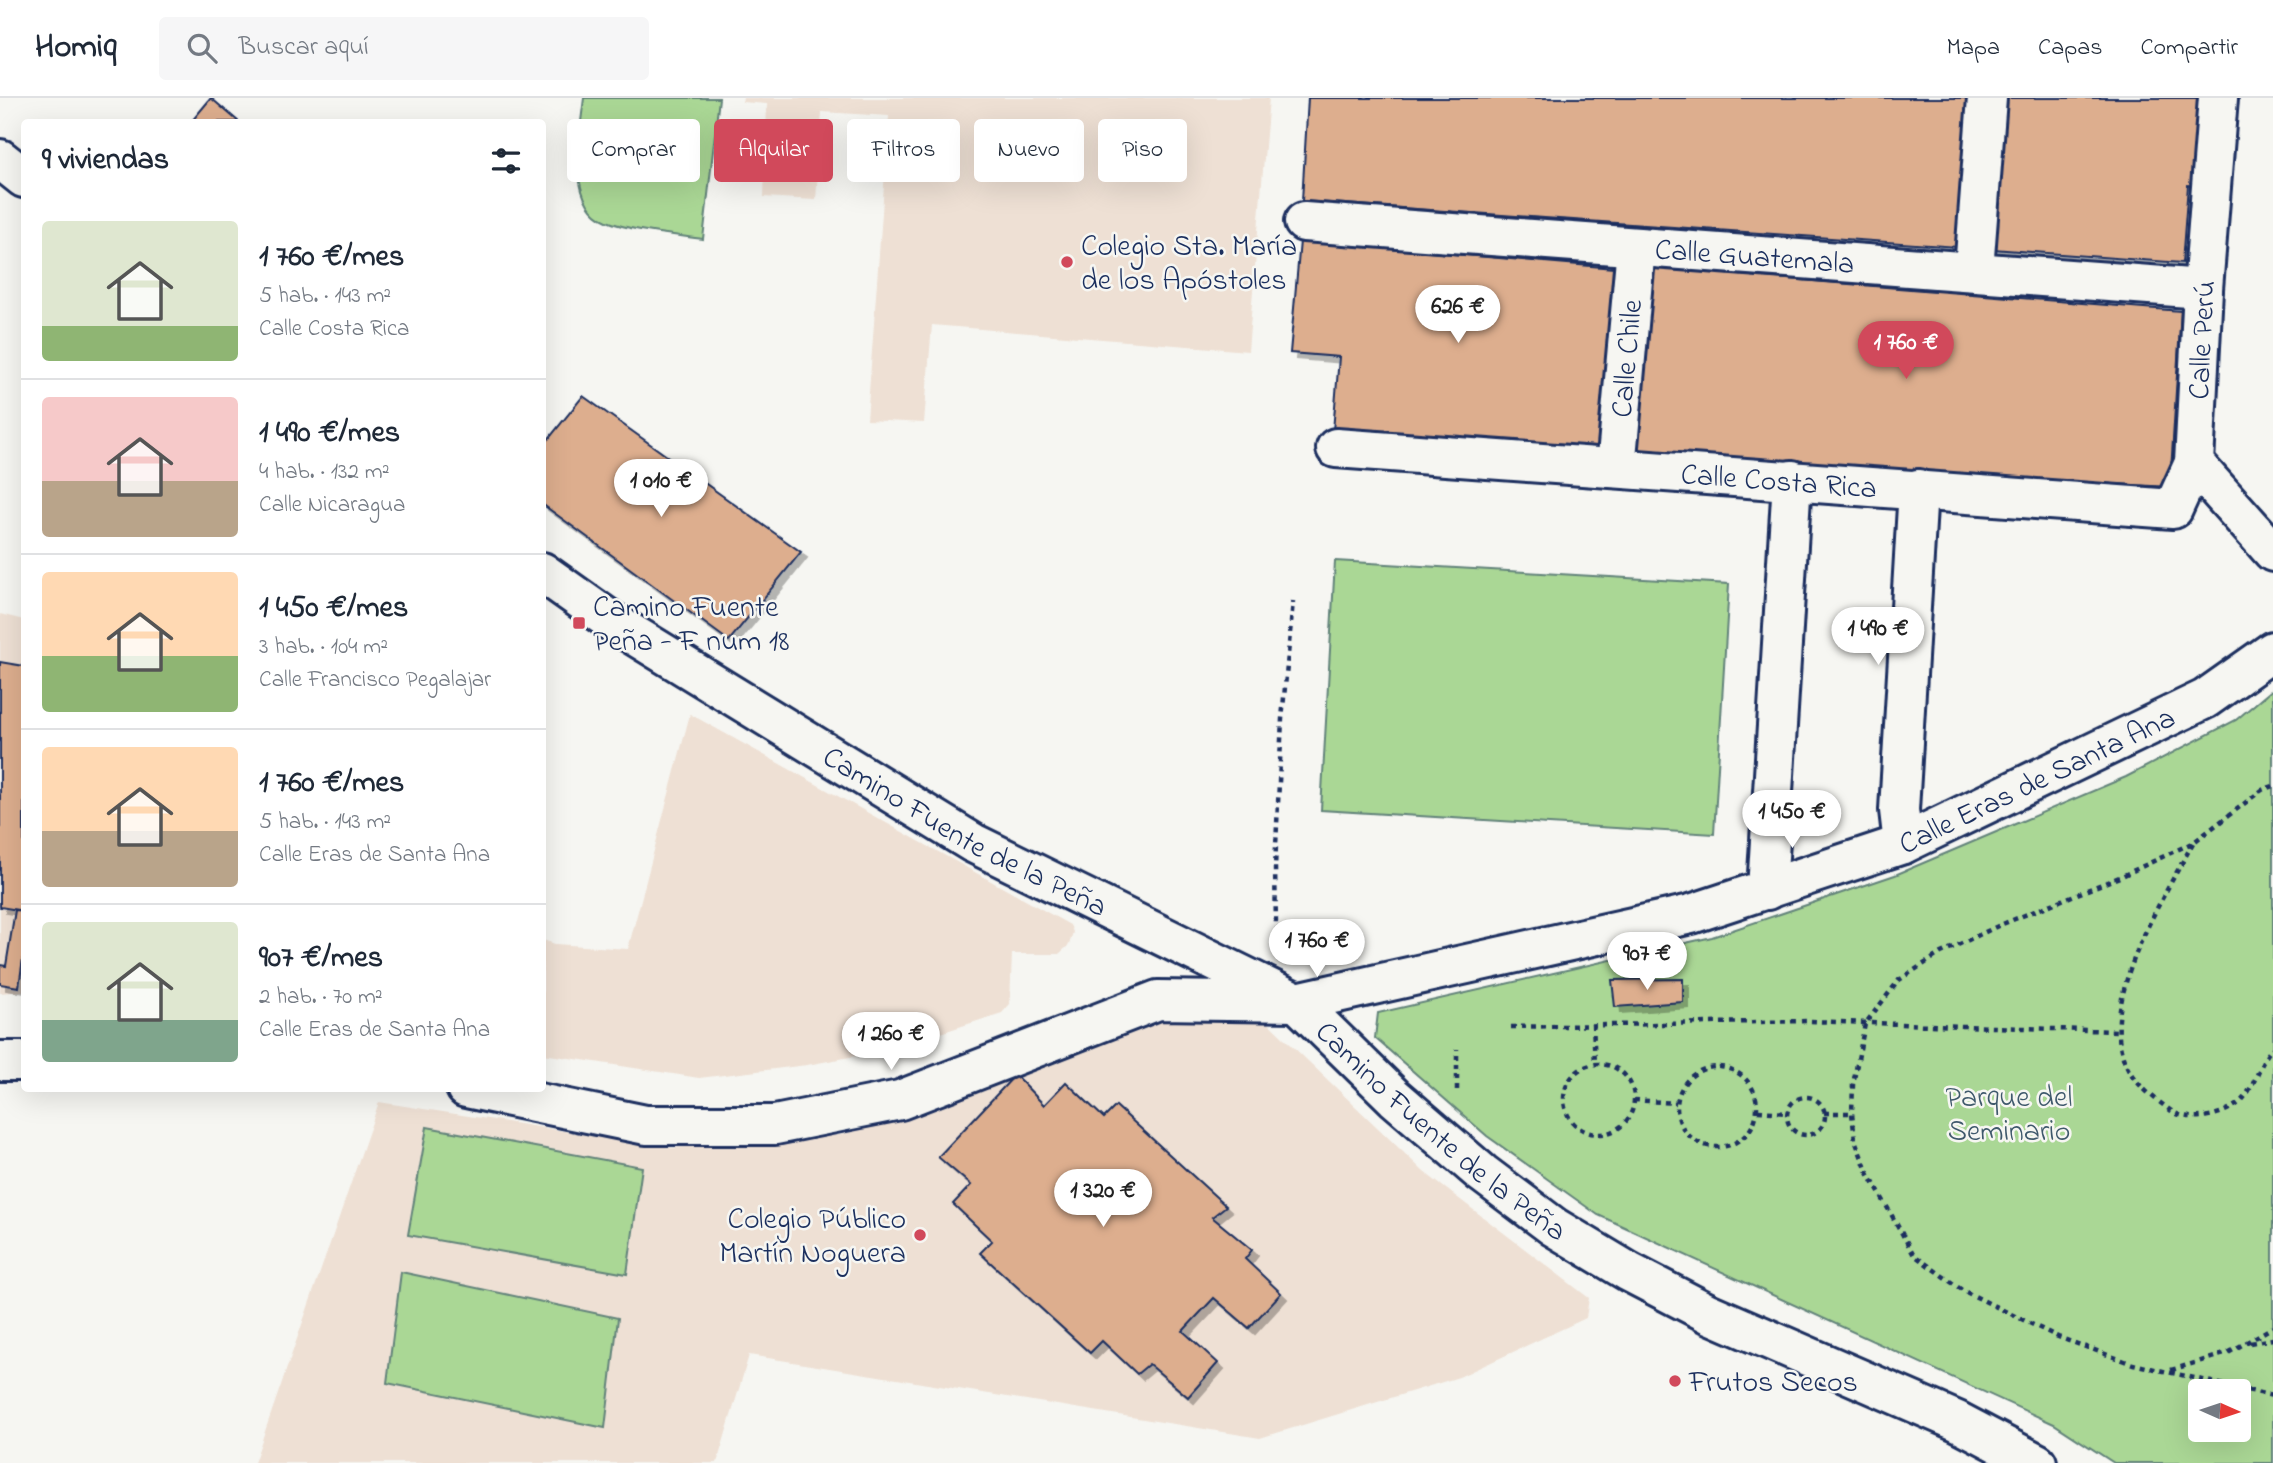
<!DOCTYPE html>
<html lang="es">
<head>
<meta charset="utf-8">
<style>
	:root { --surface:#fff; --page:#f6f6f7; --text:#1f2937; --muted:#747a83; --line:#e0e1e3; --accent:#d1495b }
	body { margin:0; font-family:"Indie Flower",sans-serif; background:var(--page); color:var(--text); height:100vh; display:flex; flex-direction:column; font-size:26px; white-space:nowrap }
	* { box-sizing:border-box; margin:0 }
	p { font-size:23px; color:var(--muted) }
	.icon { flex:none; width:38px; height:38px; fill:none; stroke:currentColor; stroke-width:2; stroke-linecap:round; stroke-linejoin:round }
	.map { position:relative; flex:1; overflow:hidden }
	.drawer { position:absolute; left:21px; top:21px; width:525px; height:973px; display:flex; flex-direction:column; background:var(--surface); border-radius:7px; box-shadow:0 7px 28px #0002 }
	.drawer>* { flex:none }
	.hud { position:absolute; left:567px; top:21px; width:665px; height:63px; display:flex; gap:14px }
	.needle { width:46px; rotate:93deg }
	.buttons { position:absolute; left:2188px; top:1281px; display:grid; gap:14px }
	.buttons a { display:grid; place-items:center; width:63px; height:63px; border-radius:7px; background:var(--surface); box-shadow:0 7px 28px #0002; font-size:35px }
	.price { position:absolute; translate:-50% -60px; padding:0 16px; border-radius:24px; background:#fff; color:#222; font-size:23px; line-height:46px; filter:drop-shadow(0 2px 4px #0008) }
	.price::after { content:''; position:absolute; left:50%; top:42px; width:21px; height:16px; margin-left:-10px; background:inherit; clip-path:polygon(0 0,100% 0,50% 100%) }
	.price.on { background:var(--accent); color:#fff }
	ul { padding:0; list-style:none }
	li { display:flex; align-items:center; gap:21px; height:175px; padding:0 21px }
	li+li { border-top:2px solid var(--line) }
	li span { display:grid; place-items:center; flex:none; width:196px; height:140px; border-radius:7px; color:#555 }
	li>.icon { margin-inline-start:auto }
	span .icon { width:84px; height:84px; fill:#fffc; stroke-width:1 }
	li b { font-size:30px }
	h2 { display:flex; justify-content:space-between; align-items:center; height:84px; padding:0 21px; font-size:30px }
	.pill { padding:0 24px; border-radius:7px; background:var(--surface); box-shadow:0 7px 28px #0002; font-size:24px; line-height:63px }
	.pill.on { background:var(--accent); color:#fff }
	header { display:flex; align-items:center; gap:42px; box-sizing:border-box; height:98px; padding:0 35px; background:var(--surface); border-bottom:2px solid var(--line) }
	header strong { font-size:33px }
	nav { display:flex; gap:38px; margin-inline-start:auto; font-size:24px }
	.search { width:490px; height:63px; background:var(--page); display:flex; align-items:center; gap:18px; box-sizing:border-box; padding:0 24px; border-radius:7px; color:var(--muted); font-size:26px }
	.map>svg:first-child { display:block }
	.built { fill:#eee0d4 }
	.green { fill:#aad795; stroke:#62837a; stroke-width:2; fill-rule:evenodd }
	.building { fill:#ddae8e; stroke:#1b2f5e; stroke-width:2; filter:url(#shadow) }
	.lines { fill:none; stroke-linecap:round; stroke-linejoin:round }
	.minor-casing { stroke:#1b2f5e; stroke-width:44 }
	.path { stroke:#1b2f5e; stroke-width:4.5; stroke-dasharray:5 5; stroke-linecap:butt }
	.minor { stroke:#f6f6f2; stroke-width:38 }
	.poi-dot { fill:#d1495b; stroke:#f6f6f2; stroke-width:2.5 }
	.labels { text-anchor:middle; stroke-width:5; stroke-linejoin:round; paint-order:stroke }
	.poi-label { font-size:30px; fill:#1b2f5e; stroke:#f6f6f2; text-anchor:start }
	.street-label { font-size:30px; fill:#1b2f5e; stroke:#f6f6f2 }
	.park-label { font-size:30px; fill:#3f596c; stroke:#f6f6f2 }
</style>
</head>
<body>
<header>
<strong>Homiq</strong>
<div class="search"><svg class="icon" aria-label="search" viewBox="0 0 24 24"><circle cx="10" cy="10" r="6"/><path d="M15 15l6 6"/></svg>Buscar aquí</div>
<nav><a>Mapa</a><a>Capas</a><a>Compartir</a></nav>
</header>
<div class="map">
<svg width="2273" height="1365" viewBox="0 0 2273 1365">
	<defs>
		<filter id="shadow"><feDropShadow dx="6" dy="6" stdDeviation="0" flood-color="#0004"/></filter>
	</defs>
	<rect width="100%" height="100%" fill="#f6f6f2"/>
	<filter id="ink" filterUnits="userSpaceOnUse"><feTurbulence type="fractalNoise" baseFrequency=".0143" numOctaves="2"/><feDisplacementMap in="SourceGraphic" scale="14" xChannelSelector="R" yChannelSelector="G"/><feConvolveMatrix kernelMatrix="1 2 1 2 8 2 1 2 1" color-interpolation-filters="sRGB"/></filter>
	<g filter="url(#ink)">
		<g class="built">
			<polygon points="743,0 1269,0 1248,253 932,227 924,325 867,322 889,18 822,14 816,102 764,99 767,6 742,4"/>
			<polygon points="0,516 24,522 24,893 0,895"/>
			<polygon points="690,616 1070,827 1073,834 1069,847 1059,856 1012,856 1010,906 1002,915 888,952 807,967 699,980 543,956 543,842 555,846 628,851"/>
			<polygon points="1156,916 1261,918 1424,1074 1589,1200 1586,1220 1459,1279 1260,1340 749,1257 717,1365 254,1365 379,1004 672,1050 840,1037 953,1005 1018,968"/>
		</g>
		<g class="green">
			<path d="M584,0H719L703,141C677,137 630,133 607,123C565,106 580,35 584,0Z"/>
			<polygon points="1335,463 1729,486 1714,736 1321,712"/>
			<path d="M2273,591V1365H2114L2054,1326L1598,1117L1487,1038L1375,940L1378,915L1712,839L1895,777L2126,679L2236,622ZM2200,1293H2238V1332H2200Z"/>
			<polygon points="427,1029 642,1069 627,1176 408,1137"/>
			<polygon points="401,1174 618,1220 605,1330 387,1285"/>
		</g>
		<g class="building">
			<polygon points="211,0 239,24 191,24"/>
			<polygon points="1308,0 1969,0 1958,149 1302,103"/>
			<polygon points="2003,0 2202,0 2196,88 2188,87 2182,165 1993,151"/>
			<polygon points="1300,143 1614,170 1599,356 1333,333 1339,259 1290,255"/>
			<polygon points="1651,170 2181,213 2170,389 1635,360"/>
			<polygon points="583,298 801,454 729,543 542,406 542,349"/>
			<polygon points="0,564 24,568 24,813 0,809"/>
			<polygon points="15,812 24,813 24,853 19,889 0,886 0,867 6,868"/>
			<polygon points="1683,881 1683,904 1615,909 1612,882"/>
			<polygon points="1015,977 1044,1007 1066,984 1104,1020 1116,1008 1226,1108 1212,1119 1252,1152 1245,1161 1281,1195 1249,1230 1214,1200 1183,1233 1218,1265 1188,1299 1149,1266 1137,1276 1102,1243 1090,1255 980,1155 992,1143 953,1106 971,1087 938,1059"/>
		</g>
		<g class="lines">
			<g class="minor-casing">
				<g id="minor">
					<polyline points="2218,0 2203,191 2194,365 2273,454"/>
					<polyline points="0,61 24,80"/>
					<path id="s1" d="M1304,124L2203,191"/>
					<polyline points="1974,172 1987,0"/>
					<path id="s2" d="M1336,350L2173,411L2194,365"/>
					<path id="s3" d="M1616,370L1636,149"/>
					<path id="s4" d="M542,474L611,523L973,745L1297,904L1395,1000L1482,1075L1554,1129L1629,1174L1708,1215L1957,1323L2037,1365"/>
					<polyline points="1903,746 1899,712 1918,391"/>
					<polyline points="1767,792 1792,382"/>
					<polyline points="0,963 24,963"/>
					<path id="s5" d="M466,990L646,1027H775L900,1002L1158,902L1297,904L1691,816L1903,746L2205,601L2273,553"/>
				</g>
			</g>
			<g class="path">
				<polyline points="2273,688 2262,692 2194,744 2122,778 2000,827 1941,855 1899,882 1865,926 1853,986 1852,1015 1855,1042 1867,1073 1914,1157 1962,1192 2058,1239 2133,1266 2273,1298"/>
				<path d="M2193,745C2163,800 2100,898 2124,962C2133,985 2151,998 2170,1012C2189,1026 2223,1018 2240,1004C2256,989 2259,963 2273,950"/>
				<polyline points="1287,852 1276,827 1275,769 1282,621 1293,503"/>
				<polyline points="1593,926 1595,966"/>
				<polyline points="1511,929 1809,923 2116,933"/>
				<circle cx="1599" cy="1001" r="35"/>
				<circle cx="1717" cy="1009" r="40"/>
				<polyline points="1457,992 1457,951"/>
				<circle cx="1806" cy="1018" r="19"/>
				<polyline points="1634,1002 1676,1005"/>
				<polyline points="1758,1013 1787,1015"/>
				<polyline points="1824,1015 1851,1015"/>
				<polyline points="2250,1245 2273,1241"/>
				<polyline points="2171,1272 2228,1255 2273,1229"/>
			</g>
			<use href="#minor" class="minor"/>
		</g>
	</g>
	<g class="poi-dot">
		<circle cx="1067" cy="164" r="7"/>
		<rect x="572" y="518" width="14" height="14" rx="3.5"/>
		<circle cx="920" cy="1137" r="7"/>
		<circle cx="1675" cy="1283" r="7"/>
	</g>
	<g class="labels">
		<g class="poi-label">
			<text x="1081" y="157">Colegio Sta. María<tspan x="1081" dy="34">de los Apóstoles</tspan></text>
			<text x="593" y="518">Camino Fuente<tspan x="593" dy="34">Peña - F num 18</tspan></text>
			<text x="906" y="1130" text-anchor="end">Colegio Público<tspan x="906" dy="34">Martín Noguera</tspan></text>
			<text x="1689" y="1293">Frutos Secos</text>
		</g>
		<g class="street-label">
			<text dy="10" stroke="none"><textPath href="#s1" startOffset="452">Calle Guatemala</textPath></text>
			<text transform="translate(2201 242) rotate(-87)" y="10">Calle Perú</text>
			<text dy="10" stroke="none"><textPath href="#s3" startOffset="110">Calle Chile</textPath></text>
			<text dy="10" stroke="none"><textPath href="#s2" startOffset="444">Calle Costa Rica</textPath></text>
			<text dy="10" stroke="none"><textPath href="#s5" startOffset="1631">Calle Eras de Santa Ana</textPath></text>
			<text dy="10" stroke="none"><textPath href="#s4" startOffset="497">Camino Fuente de la Peña</textPath></text>
			<text dy="10" stroke="none"><textPath href="#s4" startOffset="1064">Camino Fuente de la Peña</textPath></text>
		</g>
		<g class="park-label">
			<text x="2009" y="1008">Parque del<tspan x="2009" dy="34">Seminario</tspan></text>
		</g>
	</g>
</svg>
<div class="buttons">
<a><svg class="needle" viewBox="-14 -14 28 28"><path d="M0-13l5 13h-10z" fill="#e53935"/><path d="M0 13l5-13h-10z" fill="#747a83"/></svg></a>
</div>
<b class="price" style="left:1458px;top:247px">626 €</b>
<b class="price on" style="left:1906px;top:283px">1 760 €</b>
<b class="price" style="left:661px;top:421px">1 010 €</b>
<b class="price" style="left:1878px;top:569px">1 490 €</b>
<b class="price" style="left:1792px;top:752px">1 450 €</b>
<b class="price" style="left:1317px;top:881px">1 760 €</b>
<b class="price" style="left:1647px;top:894px">907 €</b>
<b class="price" style="left:891px;top:974px">1 260 €</b>
<b class="price" style="left:1103px;top:1131px">1 320 €</b>
<div class="hud">
<a class="pill">Comprar</a>
<a class="pill on">Alquilar</a>
<a class="pill">Filtros</a>
<a class="pill">Nuevo</a>
<a class="pill">Piso</a>
</div>
<section class="drawer">
<h2>9 viviendas<svg class="icon" aria-label="filters" viewBox="0 0 24 24"><path d="M4 7h16M4 17h16"/><circle cx="9" cy="7" r="2"/><circle cx="15" cy="17" r="2"/></svg></h2>
<ul>
<li><span style="background:linear-gradient(#dfe7d0 75%,#8fb573 0)"><svg class="icon" aria-label="home" viewBox="0 0 24 24"><path d="M3 11l9-7 9 7M6 9v11h12V9"/></svg></span><div><b>1 760 €/mes</b><p>5 hab. · 143 m²</p><p>Calle Costa Rica</p></div></li>
<li><span style="background:linear-gradient(#f6c9c9 60%,#b9a48a 0)"><svg class="icon" aria-label="home" viewBox="0 0 24 24"><path d="M3 11l9-7 9 7M6 9v11h12V9"/></svg></span><div><b>1 490 €/mes</b><p>4 hab. · 132 m²</p><p>Calle Nicaragua</p></div></li>
<li><span style="background:linear-gradient(#ffd9b3 60%,#8fb573 0)"><svg class="icon" aria-label="home" viewBox="0 0 24 24"><path d="M3 11l9-7 9 7M6 9v11h12V9"/></svg></span><div><b>1 450 €/mes</b><p>3 hab. · 104 m²</p><p>Calle Francisco Pegalajar</p></div></li>
<li><span style="background:linear-gradient(#ffd9b3 60%,#b9a48a 0)"><svg class="icon" aria-label="home" viewBox="0 0 24 24"><path d="M3 11l9-7 9 7M6 9v11h12V9"/></svg></span><div><b>1 760 €/mes</b><p>5 hab. · 143 m²</p><p>Calle Eras de Santa Ana</p></div></li>
<li><span style="background:linear-gradient(#dfe7d0 70%,#7fa58c 0)"><svg class="icon" aria-label="home" viewBox="0 0 24 24"><path d="M3 11l9-7 9 7M6 9v11h12V9"/></svg></span><div><b>907 €/mes</b><p>2 hab. · 70 m²</p><p>Calle Eras de Santa Ana</p></div></li>
</ul>
</section>
</div>
</body>
</html>
